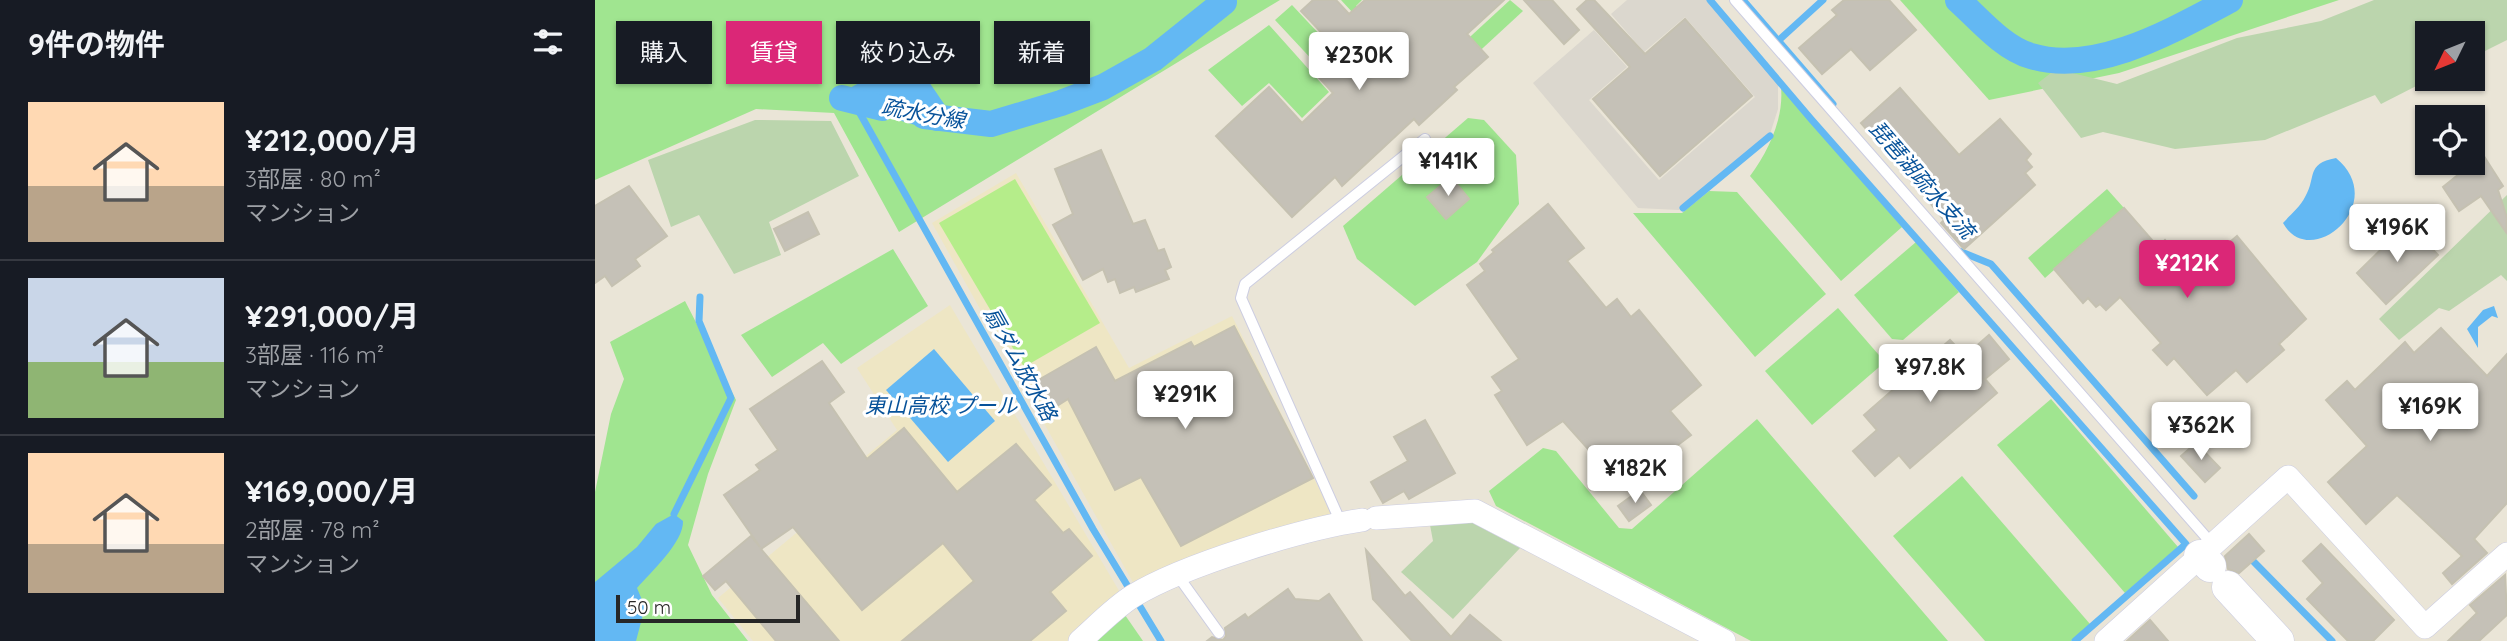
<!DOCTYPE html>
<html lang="ja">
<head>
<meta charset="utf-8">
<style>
	:root { --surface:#171b24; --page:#242831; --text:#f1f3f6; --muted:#9ea1a6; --line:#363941; --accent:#db2777 }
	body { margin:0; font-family:Quicksand,"Noto Sans JP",sans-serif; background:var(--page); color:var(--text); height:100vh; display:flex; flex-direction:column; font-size:26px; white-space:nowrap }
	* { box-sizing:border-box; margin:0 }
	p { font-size:23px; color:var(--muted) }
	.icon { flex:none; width:38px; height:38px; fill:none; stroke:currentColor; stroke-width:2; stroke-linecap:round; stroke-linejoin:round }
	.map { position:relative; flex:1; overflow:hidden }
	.panel { display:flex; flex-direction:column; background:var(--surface); width:595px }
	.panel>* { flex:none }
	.banner { position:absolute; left:21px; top:21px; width:665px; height:63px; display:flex; gap:14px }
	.needle { width:46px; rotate:227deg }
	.fabs { position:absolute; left:1820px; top:21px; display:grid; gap:14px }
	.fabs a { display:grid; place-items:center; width:70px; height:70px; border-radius:0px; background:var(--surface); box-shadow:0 2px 5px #0004; font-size:35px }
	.scale { position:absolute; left:21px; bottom:18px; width:184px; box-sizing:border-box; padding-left:7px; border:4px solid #272727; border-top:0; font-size:19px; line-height:24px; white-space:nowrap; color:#272727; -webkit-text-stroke:5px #fff; paint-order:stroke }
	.price { position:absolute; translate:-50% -60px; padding:0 16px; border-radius:7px; background:#fff; color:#222; font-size:23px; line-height:46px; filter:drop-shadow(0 2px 4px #0008) }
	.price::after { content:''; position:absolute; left:50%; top:42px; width:21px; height:16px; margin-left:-10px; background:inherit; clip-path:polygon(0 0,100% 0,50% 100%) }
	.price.active { background:var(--accent); color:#fff }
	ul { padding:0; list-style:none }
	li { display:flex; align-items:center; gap:21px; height:175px; padding:0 28px }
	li+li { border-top:2px solid var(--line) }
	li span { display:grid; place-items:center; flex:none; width:196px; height:140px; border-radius:0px; color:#555 }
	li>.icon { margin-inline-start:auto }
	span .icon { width:84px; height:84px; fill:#fffc; stroke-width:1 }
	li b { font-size:30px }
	h2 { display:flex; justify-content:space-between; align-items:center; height:84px; padding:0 28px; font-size:30px }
	.chip { padding:0 24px; border-radius:0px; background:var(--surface); box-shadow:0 2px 5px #0004; font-size:24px; line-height:63px }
	.chip.active { background:var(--accent); color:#fff }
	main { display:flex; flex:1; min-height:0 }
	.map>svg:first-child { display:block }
	.education { fill:#eee6c4 }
	.green { fill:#a0e590 }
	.cemetery { fill:#bbd5ad }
	.pitch { fill:#b5ed8a }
	.plaza { fill:#dbd7ce }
	.water { fill:#63b8f3 }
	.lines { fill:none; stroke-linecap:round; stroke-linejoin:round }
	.stream { stroke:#63b8f3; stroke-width:7 }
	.canal { stroke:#63b8f3; stroke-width:26 }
	.building { fill:#c5c1b7; stroke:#c5c1b1; stroke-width:2 }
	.lane-casing { stroke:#cccde1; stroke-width:12 }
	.street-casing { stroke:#cccde1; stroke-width:24 }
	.secondary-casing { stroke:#cccde1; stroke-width:33 }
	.lane { stroke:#fff; stroke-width:10 }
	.street { stroke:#fff; stroke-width:23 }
	.secondary { stroke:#fff; stroke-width:32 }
	.labels { text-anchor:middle; stroke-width:6; stroke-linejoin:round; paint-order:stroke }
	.water-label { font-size:21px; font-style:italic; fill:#07529a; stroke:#fff }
</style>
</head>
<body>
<main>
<section class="panel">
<h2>9件の物件<svg class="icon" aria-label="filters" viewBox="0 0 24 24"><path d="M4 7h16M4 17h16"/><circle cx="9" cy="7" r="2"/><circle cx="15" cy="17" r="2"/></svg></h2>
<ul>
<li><span style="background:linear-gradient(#ffd9b3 60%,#b9a48a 0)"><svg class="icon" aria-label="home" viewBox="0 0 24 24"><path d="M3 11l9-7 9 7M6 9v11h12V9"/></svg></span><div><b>¥212,000/月</b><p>3部屋 · 80 m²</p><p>マンション</p></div></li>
<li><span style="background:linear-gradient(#c9d6e8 60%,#8fb573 0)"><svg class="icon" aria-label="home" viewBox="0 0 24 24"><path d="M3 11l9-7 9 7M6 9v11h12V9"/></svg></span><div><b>¥291,000/月</b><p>3部屋 · 116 m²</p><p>マンション</p></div></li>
<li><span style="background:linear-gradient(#ffd9b3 65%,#b9a48a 0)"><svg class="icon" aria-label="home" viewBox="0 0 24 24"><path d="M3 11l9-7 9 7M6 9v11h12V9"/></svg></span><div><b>¥169,000/月</b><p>2部屋 · 78 m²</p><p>マンション</p></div></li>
</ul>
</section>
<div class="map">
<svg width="1912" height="641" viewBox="0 0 1912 641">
	<rect width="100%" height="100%" fill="#eae5d7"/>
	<g class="education">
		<polygon points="421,173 534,368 637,316 738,516 540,586 337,223"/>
		<polygon points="355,305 526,594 472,641 158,641 123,598 206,529 197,518 302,430 262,368"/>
	</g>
	<g class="green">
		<polygon points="0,0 685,0 304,232 239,113 161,109 0,180"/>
		<polygon points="746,0 767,0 761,6 772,18 722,65 680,20 697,5 727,37 758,13"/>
		<polygon points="915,0 928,11 863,71 851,59"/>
		<polygon points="1305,0 1744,0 1524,73 1394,100"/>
		<polygon points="674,25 734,92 707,118 674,83 647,106 613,70"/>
		<path d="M1186,87L1307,227L1246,281L1155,176C1173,152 1189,119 1186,87Z"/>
		<polygon points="873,118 889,120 921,155 924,204 882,262 820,306 762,259 748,226"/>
		<polygon points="1512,189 1529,208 1450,278 1433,258"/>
		<polygon points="1114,191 1142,192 1231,294 1160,357 1038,213 1087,213"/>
		<polygon points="1321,242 1364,292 1308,340 1297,339 1259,295"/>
		<polygon points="298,249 333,306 246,364 228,343 177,377 146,335"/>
		<polygon points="90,301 141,400 113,474 93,545 117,595 153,641 0,641 0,492 16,414 29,379 15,342"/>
		<polygon points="1243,308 1290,362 1217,425 1170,371"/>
		<polygon points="1456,399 1583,547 1530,593 1402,445"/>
		<polygon points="1162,419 1353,641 1156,641 901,506 894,491 948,448 961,451 1024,528 1037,529"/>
		<polygon points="1367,476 1495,624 1476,641 1390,641 1298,536"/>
		<polygon points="530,615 548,641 499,641"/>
	</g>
	<g class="cemetery">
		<polygon points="1779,0 1912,0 1912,40 1878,57 1878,33 1832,33 1832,79 1835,79 1786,104 1780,95 1670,140 1580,149 1508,132 1486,138 1443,83 1461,69 1522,84 1642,38 1726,21"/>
		<polygon points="160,120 236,121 264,176 174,222 186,255 139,274 104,215 76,227 53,160"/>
		<polygon points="1912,195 1912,281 1906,275 1854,311 1844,308 1804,340 1784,319"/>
		<polygon points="874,521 925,548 858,619 806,572 838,541 835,525"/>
	</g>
	<polygon class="pitch" points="420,179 505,323 429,367 344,223"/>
	<polygon class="plaza" points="1032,0 1114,0 1183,81 1183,109 1175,134 1084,210 1043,208 938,83 999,30 1032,67 994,100 1064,180 1160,97 1090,17 1049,52 1016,14"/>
	<g class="water">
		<path d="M322,64C329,76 362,120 364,129L341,131L258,107L249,91L285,72Z"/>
		<path d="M1741,158C1796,204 1715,272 1688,223C1695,215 1705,207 1710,197C1722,177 1710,164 1741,158Z"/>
		<polygon points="1899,306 1903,318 1897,316 1883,327 1883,348 1872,329 1888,310"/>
		<polygon points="339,349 400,421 353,462 291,390"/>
		<path d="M79,514L88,521C89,542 55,573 42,588L50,607L41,641H0V582L42,547L61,524Z"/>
	</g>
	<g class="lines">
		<g class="stream">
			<polyline points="1115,0 1216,119 1591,544 1480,641"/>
			<polyline points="1148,0 1238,104"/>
			<polyline points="1183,41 1228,0"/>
			<polyline points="258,101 498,529 566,641"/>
			<polyline points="1088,208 1175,136"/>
			<polyline points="1364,251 1396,264 1599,496"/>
			<polyline points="79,514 136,398 104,321 105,297"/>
			<polyline points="1659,562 1737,641"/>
		</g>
		<g class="canal">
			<path d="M1363,0C1384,19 1408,48 1436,56C1501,76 1580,29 1635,0"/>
			<polyline points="247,98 287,108"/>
			<polyline points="329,116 396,124 466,103 508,87 558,59 629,2"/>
		</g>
	</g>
	<g class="building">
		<polygon points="718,0 741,0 754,14 770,0 909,0 872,34 893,57 859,87 862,90 824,125 819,119 747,186 740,177 697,217 621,136 674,87 707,123 738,93 719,72 743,50 706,11"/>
		<polygon points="929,0 957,0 984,30 969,44"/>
		<polygon points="992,0 999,0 1050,54 1090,19 1157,96 1065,176 998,99 1035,67 982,9"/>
		<polygon points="1249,0 1294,0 1321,30 1275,70 1256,49 1227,74 1204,48 1242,15 1237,10"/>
		<polygon points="1305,88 1364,155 1405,119 1436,154 1431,160 1437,167 1430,173 1440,185 1369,249 1346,223 1349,220 1336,204 1266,123"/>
		<polygon points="1878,139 1908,186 1903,190 1912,218 1911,232 1886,196 1864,211 1848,187 1869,170 1864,163 1878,163"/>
		<polygon points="506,150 538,224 550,220 563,251 569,249 576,267 570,270 574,279 541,292 539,287 525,293 520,279 513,282 508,269 488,280 458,225 478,214 460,169"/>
		<polygon points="856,177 874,199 851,219 832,197"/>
		<polygon points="34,186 72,236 40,259 45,266 17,286 10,276 0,283 0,206"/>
		<polygon points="953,204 989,248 972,261 1011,308 1022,299 1036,317 1044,310 1106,385 1075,411 1096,435 1027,487 968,421 932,445 900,395 907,391 897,377 924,359 872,285 890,271 885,264 899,252 897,250"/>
		<polygon points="1529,208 1563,247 1570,240 1589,261 1595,255 1606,267 1642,236 1711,319 1684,344 1689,350 1652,382 1641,370 1612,395 1579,358 1572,365 1558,350 1566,343 1525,297 1511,310 1505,304 1501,307 1493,298 1488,303 1459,269"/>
		<polygon points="213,212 224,234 190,251 179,229"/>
		<polygon points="1813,223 1843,255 1791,304 1762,273"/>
		<polygon points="639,326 718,478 586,546 546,477 520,490 473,399 454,411 438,383 501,347 520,381 596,342 599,347"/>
		<polygon points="1846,328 1892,376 1912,354 1912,503 1879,539 1892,553 1857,584 1848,573 1867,556 1802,495 1771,524 1733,482 1772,446 1731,400 1752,381 1760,390 1810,342 1819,353"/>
		<polygon points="1394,335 1414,359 1390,379 1402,393 1315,468 1304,455 1280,476 1258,451 1282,430 1269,415 1355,340 1370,356"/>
		<polygon points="227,361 249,392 234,403 272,459 309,428 362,492 421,444 456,485 439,500 468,533 474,529 497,556 455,592 471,611 435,641 307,641 379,581 348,543 267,610 198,527 166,549 244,641 181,641 131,581 120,590 108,576 156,536 165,547 129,495 165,470 161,465 183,450 155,409"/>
		<polygon points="830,420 860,473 814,499 809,491 788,503 776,482 813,461 799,437"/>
		<polygon points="1601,443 1625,468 1610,482 1586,456"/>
		<polygon points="1045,490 1056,505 1034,521 1023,506"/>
		<polygon points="1654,534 1669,551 1644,573 1633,569 1630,556"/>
		<polygon points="1726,544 1799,620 1778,641 1753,641 1712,599 1728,583 1708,561"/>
		<polygon points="771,550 810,596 815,592 856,637 875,615 906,641 817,641 778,599"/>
		<polygon points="1910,575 1912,615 1884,641 1853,641 1882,613 1875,605"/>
		<polygon points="693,589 700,599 724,601 734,594 767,641 612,641 617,637 628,640 631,636 630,628 650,614 653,618"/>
		<polygon points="1555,620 1573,641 1532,641"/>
	</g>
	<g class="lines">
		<g class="lane-casing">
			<g id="lane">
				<polyline points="1140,0 1618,545"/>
				<polyline points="746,523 646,298 650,284 830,139"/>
				<polyline points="583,576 624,633"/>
			</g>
		</g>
		<g class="street-casing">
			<g id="street">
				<polyline points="781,518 880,511 1129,641"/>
				<path d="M485,641C502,626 519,608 538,596C589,565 707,529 767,520"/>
				<polyline points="1511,641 1693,477 1830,627 1912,554"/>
			</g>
		</g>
		<g class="secondary-casing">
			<g id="secondary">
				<polyline points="1605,556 1615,566"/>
				<polyline points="1633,587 1683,641"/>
			</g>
		</g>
		<use href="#lane" class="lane"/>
		<use href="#street" class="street"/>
		<use href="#secondary" class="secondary"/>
	</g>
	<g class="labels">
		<g class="water-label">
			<text transform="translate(328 114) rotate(10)" y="7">疏水分線</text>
			<text transform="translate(1327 180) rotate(49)" y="7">琵琶湖疏水支流</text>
			<text transform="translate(425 364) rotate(61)" y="7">扇ダム放水路</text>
			<text x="346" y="413">東山高校 プール</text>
		</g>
	</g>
</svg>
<div class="fabs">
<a><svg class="needle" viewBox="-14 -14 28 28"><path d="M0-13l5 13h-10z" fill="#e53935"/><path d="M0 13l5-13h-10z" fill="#9ea1a6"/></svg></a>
<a><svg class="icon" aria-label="locate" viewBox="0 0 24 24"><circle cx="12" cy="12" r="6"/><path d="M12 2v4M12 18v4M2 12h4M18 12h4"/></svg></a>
</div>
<div class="scale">50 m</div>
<b class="price" style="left:764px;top:92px">¥230K</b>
<b class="price" style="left:853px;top:198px">¥141K</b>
<b class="price" style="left:1802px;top:264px">¥196K</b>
<b class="price active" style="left:1592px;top:300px">¥212K</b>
<b class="price" style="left:1335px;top:404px">¥97.8K</b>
<b class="price" style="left:590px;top:431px">¥291K</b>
<b class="price" style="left:1835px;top:443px">¥169K</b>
<b class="price" style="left:1606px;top:462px">¥362K</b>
<b class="price" style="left:1040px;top:505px">¥182K</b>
<div class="banner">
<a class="chip">購入</a>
<a class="chip active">賃貸</a>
<a class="chip">絞り込み</a>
<a class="chip">新着</a>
</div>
</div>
</main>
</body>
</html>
